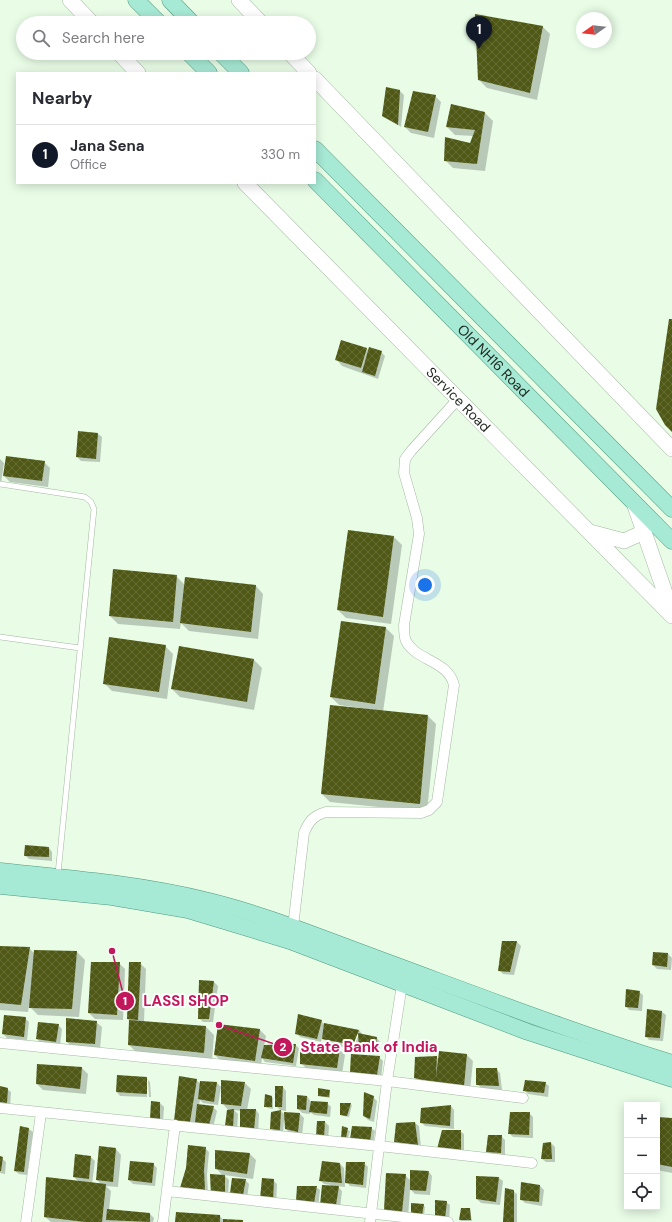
<!DOCTYPE html>
<html lang="en">
<head>
<meta charset="utf-8">
<style>
	body { margin:0; font-family:"DM Sans",sans-serif; background:#f7f7f7; color:#2b2b33 }
	.controls { position:absolute; right:12px; bottom:12px; display:grid; overflow:hidden; border-radius:0px; box-shadow:0 2px 10px #0003 }
	.controls button { width:36px; height:36px; display:grid; place-items:center; padding:0; border:0; border-bottom:1px solid #e1e1e2; background:#fff; color:#2b2b33; font:20px sans-serif }
	.compass { position:absolute; left:576px; top:12px; width:36px; height:36px; border-radius:50%; background:#fff; box-shadow:0 2px 10px #0003; rotate:256deg }
	.you { position:absolute; left:425px; top:585px; width:14px; height:14px; margin:-10px; border:3px solid #fff; border-radius:50%; background:#1a73e8; box-shadow:0 0 0 6px #1a73e833 }
	.badge { display:grid; place-items:center; width:26px; height:26px; border-radius:50%; background:#111827; color:#fff; font-size:13px; font-weight:700 }
	.pin { position:absolute; translate:-50% -33px; filter:drop-shadow(0 1px 2px #0008) }
	.pin::after { content:''; position:absolute; top:21px; width:14px; height:12px; background:inherit; clip-path:polygon(0 0,100% 0,50% 100%) }
	.list { margin:0; padding:0; list-style:none }
	h2 { display:flex; justify-content:space-between; align-items:center; height:52px; margin:0; padding:0 16px; font-size:17px }
	h2 small { font-size:13px; font-weight:400; color:#7c7c81 }
	.list li { display:grid; grid-template-columns:26px 1fr auto; gap:12px; align-items:center; box-sizing:border-box; height:60px; padding:0 16px; border-top:1px solid #e1e1e2 }
	.list b { display:block; font-size:15px; white-space:nowrap }
	.list p { margin:0; font-size:13px; white-space:nowrap; color:#7c7c81 }
	.list em { font-size:13px; font-style:normal; color:#7c7c81 }
	.icon { flex:none; width:22px; height:22px; fill:none; stroke:currentColor; stroke-width:2; stroke-linecap:round; stroke-linejoin:round }
	.map { position:relative; flex:none; width:672px; height:1222px; overflow:hidden }
	.search { position:absolute; background:#fff; box-shadow:0 2px 10px #0003; left:16px; top:16px; width:300px; height:44px; display:flex; align-items:center; gap:10px; box-sizing:border-box; padding:0 14px; border-radius:22px; color:#7c7c81; font-size:15px }
	.panel { position:absolute; background:#fff; box-shadow:0 2px 10px #0003; left:16px; top:72px; width:300px; height:112px; border-radius:0px }
	.map>svg:first-child { display:block }
	.shadow { fill:#0003 }
	.building { fill:url(#building-cross-hatch) }
	.lines { fill:none; stroke-linecap:round; stroke-linejoin:round }
	.lane-casing { stroke:#a5b7a3; stroke-width:6 }
	.street-casing { stroke:#a5b7a3; stroke-width:11 }
	.secondary-casing { stroke:#a5b7a3; stroke-width:16 }
	.primary-casing { stroke:#509b81; stroke-width:17 }
	.lane { stroke:#fff; stroke-width:5 }
	.street { stroke:#fff; stroke-width:10 }
	.secondary { stroke:#fff; stroke-width:15 }
	.primary { stroke:#a6e9d4; stroke-width:16 }
	.labels { text-anchor:middle; dominant-baseline:central; stroke-width:4; stroke-linejoin:round; paint-order:stroke }
	.street-label { font-size:14px; fill:#1d251d; stroke:#fff }
	.leader { fill:none; stroke:#c2185b; stroke-width:1.5 }
	.callout-dot { fill:#c2185b; stroke:#fff; stroke-width:1.5 }
	.mark-label { font-size:12px; text-anchor:middle; font-weight:bold; fill:#fff }
	.callout-label { font-size:15px; text-anchor:middle; font-weight:bold; fill:#c2185b; stroke:#fff; stroke-width:4; stroke-linejoin:round; paint-order:stroke }
</style>
</head>
<body>
<div class="map">
<svg width="672" height="1222" viewBox="0 0 672 1222">
	<defs>
		<pattern id="building-cross-hatch" width="8" height="8" patternUnits="userSpaceOnUse"><rect width="8" height="8" fill="#4f5814"/><path d="M0 0l8 8M0 8l8-8" fill="none" stroke="#656c35"/></pattern>
	</defs>
	<rect width="100%" height="100%" fill="#e8fce6"/>
	<path class="shadow" d="M542,26L550,34L537,100L487,88L479,80Z
		M387,89L400,91L404,95L401,127L384,116Z
		M435,96L441,102L434,138L411,133L405,127Z
		M485,113L493,121L485,171L453,168L445,160L471,144L474,136L455,135L447,127Z
		M342,341L367,349L369,351L381,352L385,356L378,379L342,366L337,360Z
		M98,434L102,437L100,462L81,461L77,457Z
		M0,459L4,463L1,483H0Z
		M44,462L50,468L48,487L10,482L4,476Z
		M394,537L402,545L391,624L346,618L338,610Z
		M176,576L185,585L256,586L263,594L258,639L189,631L181,623L180,629L118,624L110,616Z
		M342,622L386,628L394,636L383,712L428,716L436,724L427,812L330,802L322,794L360,708L339,705L331,697Z
		M165,646L173,654L167,699L112,691L104,683Z
		M254,660L262,668L254,710L180,697L172,689Z
		M49,848L52,852V861L29,859L25,855Z
		M503,942H517L521,946L514,975L503,974L499,970Z
		M0,947L29,948L35,954L77,952L85,960L79,1017L38,1015L29,1006L28,1012L0,1010Z
		M668,954L672,958L671,970L657,969L653,965Z
		M92,963H119L125,969L123,1020L95,1019L89,1013Z
		M140,963L146,969L144,1022L206,1027L214,1035L212,1061L137,1053L129,1045L130,1021L128,1019Z
		M214,982L218,986L213,1022H203L199,1018Z
		M639,992L643,995L642,1011L629,1010L626,1006Z
		M648,1010L662,1012L666,1015L663,1041L649,1040L646,1036Z
		M25,1018L29,1022L27,1040L7,1038L3,1034Z
		M321,1021L325,1025L359,1030L363,1035L377,1038L380,1042L379,1051L362,1047L359,1050L353,1049L359,1034H357L351,1049L329,1044L322,1038L321,1042L300,1037L296,1033Z
		M96,1022L102,1027L100,1049L73,1048L67,1042Z
		M58,1025L62,1029L60,1045L40,1042L37,1039Z
		M219,1025L260,1030L266,1036L264,1046L295,1045L299,1048L296,1066L265,1062L262,1058L261,1066L221,1061L215,1055Z
		M339,1049L345,1055L342,1074L307,1069L301,1063Z
		M363,1049L379,1053V1054L364,1050Z
		M467,1055L473,1061L470,1091L419,1081L415,1077L436,1057L439,1059Z
		M379,1057L383,1061L381,1078L355,1075L351,1071Z
		M82,1068L88,1074L86,1094L43,1090L37,1084Z
		M496,1069L500,1073L502,1090L481,1088L477,1084Z
		M146,1078L150,1082L151,1097H149L148,1080H146L147,1097L120,1096L117,1092Z
		M196,1080L201,1084V1082L217,1083L221,1087L218,1105L203,1103L200,1100L199,1105L213,1107L217,1111L213,1128L175,1121Z
		M222,1081L245,1083L251,1089L247,1110H256L259,1114L258,1134L241,1111L234,1110L238,1114L237,1131L230,1129L229,1111L222,1103Z
		M545,1083L549,1086L548,1097L528,1094L524,1090Z
		M0,1087L7,1089L11,1092L10,1107L0,1105Z
		M283,1087L286,1091V1111L280,1110L276,1106Z
		M329,1091L330,1098L319,1096Z
		M307,1096L311,1102L327,1103L331,1107L330,1117L314,1115L310,1112V1114L302,1113L298,1109Z
		M271,1097L273,1098V1109L267,1108L265,1106Z
		M373,1097L377,1101L374,1122L368,1120L364,1116Z
		M160,1103L164,1107L163,1122L151,1119Z
		M350,1104L352,1105L349,1117L343,1116L341,1114Z
		M451,1106L454,1110V1129L425,1126L421,1122Z
		M281,1111L286,1116L300,1114L304,1118L302,1135L290,1133L286,1129V1120H284L283,1134L275,1132L271,1129Z
		M529,1113L533,1117V1138L513,1137L509,1133Z
		M657,1118L672,1119V1173L657,1170Z
		M325,1122L329,1126L328,1141L321,1140Z
		M415,1123L419,1126L421,1148L399,1146L395,1142Z
		M343,1128L350,1131L348,1139H344Z
		M371,1128L375,1131L373,1146L355,1143Z
		M29,1129L33,1132L27,1175L19,1174L15,1171Z
		M460,1131L464,1134V1153L442,1152Z
		M501,1136L505,1140V1156H490L487,1152Z
		M551,1143L555,1147V1162H546L542,1159Z
		M205,1148L209,1152L207,1175L208,1193L185,1192Z
		M116,1149L121,1155L118,1187L106,1186L111,1191L109,1210L150,1214L154,1218L153,1222H51L45,1217L79,1182L74,1177L91,1157L95,1161L92,1184L102,1185L97,1180Z
		M250,1154L256,1160L253,1179L224,1175L229,1180L228,1196L216,1199L223,1176L216,1168Z
		M0,1157L6,1162L5,1174L0,1173Z
		M364,1163L368,1167L366,1188L350,1186L347,1182Z
		M153,1164L157,1168L155,1186L133,1184L129,1180Z
		M340,1164L344,1168L345,1187L337,1186L342,1191L340,1208H324L331,1185L324,1184L320,1180Z
		M429,1172L432,1176L430,1195L415,1194L410,1189L408,1218L390,1216L405,1175L411,1181Z
		M477,1177L499,1178L503,1181L500,1205L481,1203L477,1199Z
		M245,1180L249,1184L247,1198L231,1193Z
		M273,1180L277,1184L276,1205L265,1202Z
		M540,1186L544,1190L542,1206L525,1203L521,1199Z
		M316,1187L320,1190L318,1207L301,1205Z
		M513,1191L517,1194V1222H504Z
		M446,1202L450,1205L449,1222L440,1220Z
		M423,1205L425,1207L424,1216L413,1214Z
		M470,1209L472,1221H461L460,1220Z
		M220,1216L224,1221L243,1222H176Z"/>
	<path class="building" d="M475,14L543,26L530,93L478,80Z
		M386,87L400,90L398,125L382,116Z
		M413,91L436,95L428,132L404,127Z
		M451,104L485,112L477,164L444,161L445,137L470,143L475,130L446,127Z
		M669,319H672V432L665,425L656,409Z
		M341,340L367,348L361,368L335,360Z
		M369,347L382,351L375,376L362,372Z
		M78,431L98,433L96,459L76,457Z
		M6,456L45,461L42,481L3,476Z
		M348,530L394,536L383,617L337,610Z
		M113,569L177,575L173,622L109,616Z
		M185,577L256,585L251,632L180,623Z
		M341,621L386,627L375,704L330,697Z
		M109,637L166,645L159,692L103,684Z
		M179,646L254,659L247,702L171,689Z
		M330,705L428,715L420,804L321,794Z
		M25,845L49,847V857L24,856Z
		M502,941H517L510,972L498,971Z
		M0,946L30,947L21,1005L0,1003Z
		M34,950L77,951L72,1009L29,1008Z
		M653,952L668,953L667,967L652,965Z
		M91,962H120L117,1015L88,1013Z
		M129,962H141L138,1020L127,1019Z
		M199,980L214,981L209,1019H198Z
		M626,989L640,991L638,1008L625,1007Z
		M647,1009L662,1011L660,1038L645,1037Z
		M298,1014L322,1020L317,1039L295,1034Z
		M4,1015L26,1017L24,1037L2,1034Z
		M66,1018L97,1021L95,1044L66,1042Z
		M129,1020L206,1026L204,1053L128,1045Z
		M38,1022L59,1024L56,1042L36,1039Z
		M324,1023L359,1030L353,1045L322,1039Z
		M218,1024L260,1029L255,1061L214,1055Z
		M358,1033L377,1037L375,1051L359,1047Z
		M296,1044L293,1063L261,1058L264,1045Z
		M300,1047L340,1048L337,1068L300,1064Z
		M439,1051L467,1054L464,1086L435,1083L414,1078L415,1057L437,1056L436,1077Z
		M351,1054L380,1056L377,1075L350,1072Z
		M37,1064L82,1067L80,1089L36,1084Z
		M476,1068H497L499,1086L476,1085Z
		M117,1075L147,1077V1094L116,1092Z
		M179,1076L197,1079L190,1122L174,1121Z
		M221,1080L245,1082L241,1106L221,1104Z
		M525,1080L546,1082L544,1093L523,1091Z
		M200,1081L217,1082L214,1102L198,1099Z
		M0,1086L8,1088L7,1103L0,1102Z
		M275,1086H283L282,1107H275Z
		M318,1088L330,1090L329,1097L318,1096Z
		M364,1092L374,1096L370,1119L363,1116Z
		M265,1094L272,1096V1107H264Z
		M297,1095L307,1096L306,1110L297,1109Z
		M151,1101L160,1102V1119H150Z
		M311,1101L328,1102L327,1114L309,1112Z
		M340,1103H351L347,1116L340,1115Z
		M197,1104L214,1106L209,1125L195,1123Z
		M451,1105L450,1126L420,1123L421,1108Z
		M234,1109L233,1128L225,1126L227,1110Z
		M240,1109H256L254,1130L240,1128Z
		M281,1110L280,1130L270,1129L271,1112Z
		M284,1112L300,1113L298,1132L285,1129Z
		M510,1112H530L529,1135L508,1134Z
		M657,1117L672,1118V1167L657,1164Z
		M317,1121H325L324,1138L316,1136Z
		M415,1122L418,1145L394,1142L396,1123Z
		M20,1126L29,1128L24,1172L14,1171Z
		M342,1126L348,1128L346,1138H341Z
		M352,1126L372,1127L370,1142L350,1139Z
		M442,1130H461V1150L437,1149Z
		M488,1135H502L501,1153L486,1152Z
		M551,1142L552,1159H541L543,1143Z
		M188,1145L206,1147L204,1170L205,1190L180,1188L186,1168Z
		M99,1146L116,1148L113,1182L96,1180Z
		M215,1150L250,1153L247,1174L215,1169Z
		M75,1154L91,1156L89,1179L73,1177Z
		M0,1156L3,1157L1,1171H0Z
		M130,1161L154,1163L152,1183L128,1180Z
		M322,1161L340,1163L342,1183L319,1181Z
		M346,1162H365L363,1185L345,1183Z
		M410,1170L429,1171L426,1191L410,1190Z
		M386,1173L406,1174L402,1212L384,1210Z
		M210,1174L225,1175V1193L211,1196Z
		M476,1176L499,1177L496,1202L476,1199Z
		M46,1177L106,1184L102,1222H85L44,1217Z
		M232,1178L246,1179L243,1195L230,1193Z
		M262,1178L274,1179L273,1202L260,1199Z
		M521,1182L540,1185L539,1202L520,1200Z
		M322,1185L339,1186L336,1205H320Z
		M297,1186H317L314,1203L296,1201Z
		M505,1188L514,1190V1222H503Z
		M435,1200L447,1201L445,1219L435,1217Z
		M411,1203L424,1204L422,1215L411,1213Z
		M461,1208H470L471,1220H459Z
		M107,1209L150,1213V1222L106,1220Z
		M176,1212L220,1215V1222H175Z
		M223,1219L243,1220V1222H223Z"/>
	<g class="lines">
		<g class="lane-casing">
			<path id="lane" d="M0,484L85,497L91,502L94,509L58,874
				M0,637L80,648"/>
		</g>
		<g class="street-casing">
			<path id="street" d="M293,927L304,833C309,821 313,816 326,812L421,813L429,810L437,802L454,685C448,660 416,661 406,641C404,637 404,630 404,625L419,534L417,518L404,473L405,459L411,451L458,399
				M0,1043L387,1081L523,1098
				M0,1108L379,1146L532,1163
				M167,1191L448,1222
				M26,1222L41,1113
				M163,1222L175,1125
				M370,1222L387,1081L403,978"/>
		</g>
		<g class="secondary-casing">
			<g id="secondary">
				<path d="M70,0L92,23"/>
				<path d="M239,0L261,23"/>
				<path d="M119,53L138,73"/>
				<path d="M290,53L309,73"/>
				<path d="M315,79L672,449"/>
				<path id="s1" d="M245,183L672,616"/>
				<path d="M634,503L672,613"/>
				<path d="M590,532L624,541L644,532"/>
			</g>
		</g>
		<g class="primary-casing">
			<g id="primary">
				<path d="M136,0L159,23"/>
				<path d="M170,0L192,23"/>
				<path d="M189,53L209,73"/>
				<path d="M221,53L241,73"/>
				<path d="M315,149L672,509"/>
				<path id="s2" d="M315,180L672,541"/>
				<path d="M0,871C70,878 141,884 209,901C266,915 321,938 376,958C474,994 572,1032 672,1063"/>
				<path d="M0,886L112,897L188,910L290,941L528,1032L672,1079"/>
			</g>
		</g>
		<use href="#lane" class="lane"/>
		<use href="#street" class="street"/>
		<use href="#secondary" class="secondary"/>
		<use href="#primary" class="primary"/>
	</g>
	<g class="labels">
		<g class="street-label">
			<text stroke="none"><textPath href="#s2" startOffset="254">Old NH16 Road</textPath></text>
			<text stroke="none"><textPath href="#s1" startOffset="304">Service Road</textPath></text>
		</g>
	</g>
	<path class="leader" d="M112 951L125 1001M219 1025L283 1047"/>
	<g class="callout-dot">
		<circle cx="112" cy="951" r="4"/>
		<circle cx="219" cy="1025" r="4"/>
		<circle cx="125" cy="1001" r="10"/>
		<circle cx="283" cy="1047" r="10"/>
	</g>
	<g class="mark-label">
		<text x="125" y="1005">1</text>
		<text x="283" y="1051">2</text>
	</g>
	<g class="callout-label">
		<text x="186" y="1006">LASSI SHOP</text>
		<text x="369" y="1052">State Bank of India</text>
	</g>
</svg>
<div class="controls">
<button>+</button>
<button>−</button>
<button><svg class="icon" aria-label="locate" viewBox="0 0 24 24"><circle cx="12" cy="12" r="6"/><path d="M12 2v4M12 18v4M2 12h4M18 12h4"/></svg></button>
</div>
<svg class="compass" viewBox="-18 -18 36 36"><path d="M0-13l5 13h-10z" fill="#e53935"/><path d="M0 13l5-13h-10z" fill="#7c7c81"/></svg>
<div class="you"></div>
<div class="pin badge" style="left:479px;top:49px">1</div>
<div class="search"><svg class="icon" aria-label="search" viewBox="0 0 24 24"><circle cx="10" cy="10" r="6"/><path d="M15 15l6 6"/></svg>Search here</div>
<section class="panel">
<h2>Nearby<small></small></h2>
<ul class="list">
<li><span class="badge">1</span><div><b>Jana Sena</b><p>Office</p></div><em>330 m</em></li>
</ul>
</section>
</div>
</body>
</html>
